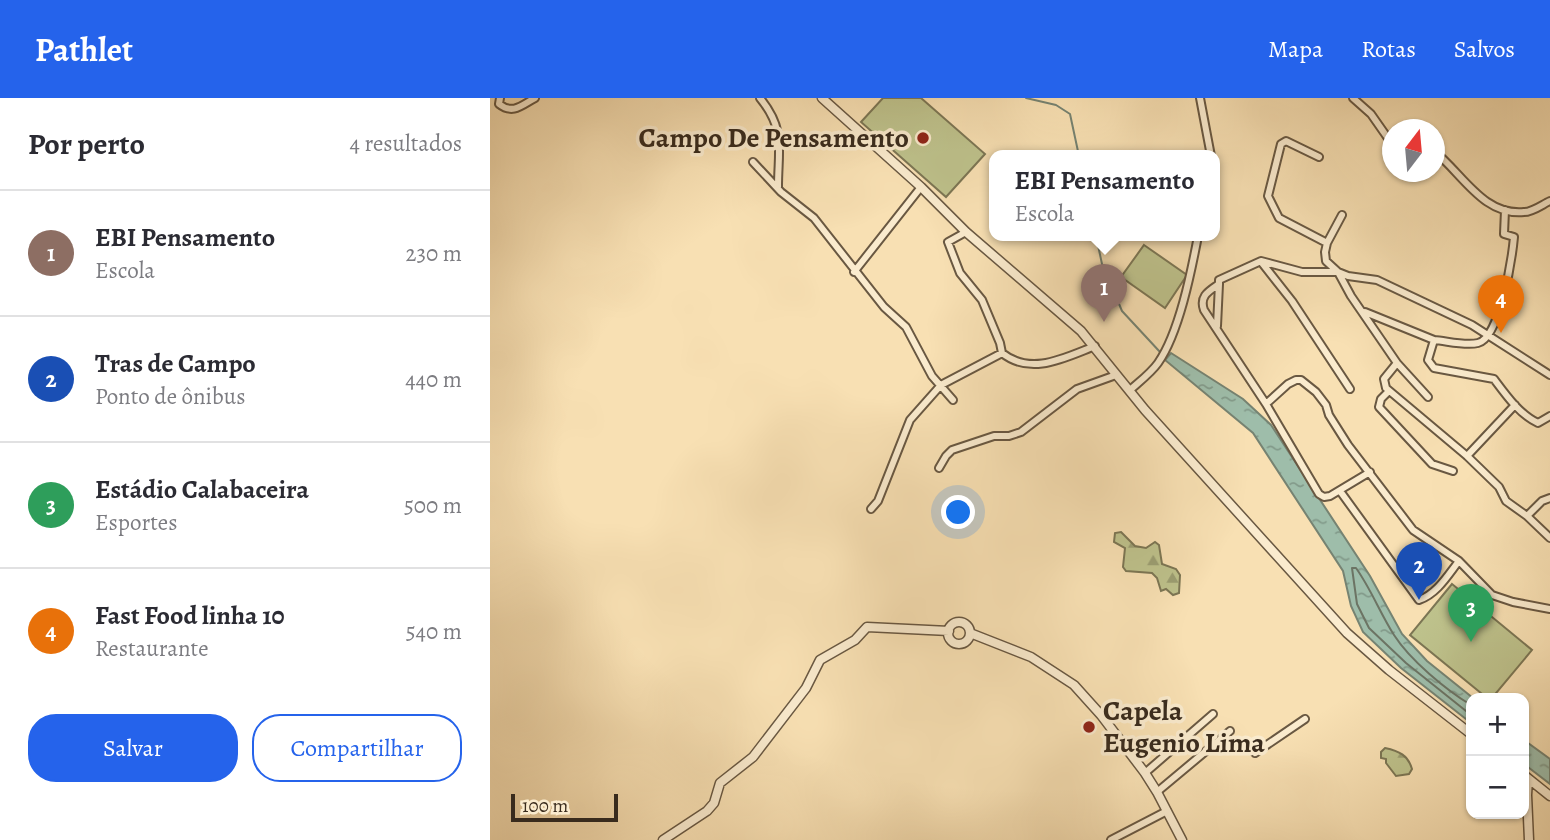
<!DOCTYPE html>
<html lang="pt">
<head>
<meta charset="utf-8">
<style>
	body { margin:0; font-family:Alegreya,serif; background:#f7f7f7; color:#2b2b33 }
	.controls { position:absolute; right:21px; bottom:21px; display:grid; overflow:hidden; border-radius:14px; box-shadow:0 2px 5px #0004 }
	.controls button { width:63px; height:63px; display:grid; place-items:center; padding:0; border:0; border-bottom:2px solid #e1e1e2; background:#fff; color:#2b2b33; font:35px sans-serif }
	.compass { position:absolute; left:892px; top:21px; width:63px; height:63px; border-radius:50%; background:#fff; box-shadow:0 2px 5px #0004; rotate:16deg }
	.scale { position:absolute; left:21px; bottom:18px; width:107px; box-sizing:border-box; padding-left:7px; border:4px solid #392b1d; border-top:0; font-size:19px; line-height:24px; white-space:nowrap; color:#392b1d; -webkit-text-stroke:5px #faebce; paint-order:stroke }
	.you { position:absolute; left:469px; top:415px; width:24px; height:24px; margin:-18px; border:5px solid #fff; border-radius:50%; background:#1a73e8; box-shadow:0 0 0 10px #1a73e833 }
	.badge { display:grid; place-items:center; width:46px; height:46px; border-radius:50%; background:#2563eb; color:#fff; font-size:23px; font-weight:700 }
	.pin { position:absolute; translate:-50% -58px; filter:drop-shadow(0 2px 4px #0008) }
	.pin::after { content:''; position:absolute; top:37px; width:24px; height:21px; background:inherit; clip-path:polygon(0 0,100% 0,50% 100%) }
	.popup { position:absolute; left:499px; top:52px; width:231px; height:91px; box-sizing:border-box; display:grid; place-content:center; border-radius:14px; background:#fff; filter:drop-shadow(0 2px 5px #0005); font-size:23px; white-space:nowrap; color:#7c7c81 }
	.popup b { font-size:26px; color:#2b2b33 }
	.popup::after { content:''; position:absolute; left:50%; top:100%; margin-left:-14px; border:14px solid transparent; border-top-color:#fff }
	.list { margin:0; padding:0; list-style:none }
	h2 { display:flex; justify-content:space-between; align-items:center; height:91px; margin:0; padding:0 28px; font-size:30px }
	h2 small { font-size:23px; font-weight:400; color:#7c7c81 }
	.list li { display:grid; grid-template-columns:46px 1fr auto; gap:21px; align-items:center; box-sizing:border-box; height:126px; padding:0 28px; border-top:2px solid #e1e1e2 }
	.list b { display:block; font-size:26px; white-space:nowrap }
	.list p { margin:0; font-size:23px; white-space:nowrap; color:#7c7c81 }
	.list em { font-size:23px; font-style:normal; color:#7c7c81 }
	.actions { display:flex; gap:14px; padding:21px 28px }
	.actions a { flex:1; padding:16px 0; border:2px solid #2563eb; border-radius:28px; text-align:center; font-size:24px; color:#2563eb }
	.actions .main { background:#2563eb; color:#fff }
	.map { position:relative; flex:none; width:1060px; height:742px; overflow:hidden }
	header { display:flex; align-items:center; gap:42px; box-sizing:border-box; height:98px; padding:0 35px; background:#2563eb; color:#fff }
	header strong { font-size:33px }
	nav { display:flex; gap:38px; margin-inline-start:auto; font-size:24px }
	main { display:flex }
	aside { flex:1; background:#fff }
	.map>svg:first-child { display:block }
	.forest { fill:url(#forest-firs); stroke:#7c7654; stroke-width:2 }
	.park { fill:#bec28c; stroke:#7c7654; stroke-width:2 }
	.water { fill:url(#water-ripples); stroke:#768372; stroke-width:2 }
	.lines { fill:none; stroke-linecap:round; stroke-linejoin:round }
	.shore { stroke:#6c7464; stroke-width:2 }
	.stream { stroke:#768372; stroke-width:2 }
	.minor-casing { stroke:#695842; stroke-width:10 }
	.tertiary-casing { stroke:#695842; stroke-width:11 }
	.minor { stroke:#faebce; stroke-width:6 }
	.tertiary { stroke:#faebce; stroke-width:8 }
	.poi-dot { fill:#8f2418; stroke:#faebce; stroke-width:2.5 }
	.labels { text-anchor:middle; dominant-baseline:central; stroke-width:7; stroke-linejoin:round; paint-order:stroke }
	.poi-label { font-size:28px; font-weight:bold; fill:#392b1d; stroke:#faebce; text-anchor:end }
</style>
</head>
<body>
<header>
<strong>Pathlet</strong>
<nav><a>Mapa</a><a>Rotas</a><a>Salvos</a></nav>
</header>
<main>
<aside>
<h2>Por perto<small>4 resultados</small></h2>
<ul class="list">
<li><span class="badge" style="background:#8d6e63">1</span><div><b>EBI Pensamento</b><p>Escola</p></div><em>230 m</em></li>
<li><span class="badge" style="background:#1a4fb4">2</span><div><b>Tras de Campo</b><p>Ponto de ônibus</p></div><em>440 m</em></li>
<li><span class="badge" style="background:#2e9e5b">3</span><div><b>Estádio Calabaceira</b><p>Esportes</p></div><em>500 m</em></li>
<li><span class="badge" style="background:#e8710a">4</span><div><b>Fast Food linha 10</b><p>Restaurante</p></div><em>540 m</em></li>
</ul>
<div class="actions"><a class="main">Salvar</a><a>Compartilhar</a></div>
</aside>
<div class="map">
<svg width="1060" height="742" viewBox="0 0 1060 742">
	<defs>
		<pattern id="forest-firs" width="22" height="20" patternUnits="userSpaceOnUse" patternTransform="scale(1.75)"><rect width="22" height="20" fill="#bec28c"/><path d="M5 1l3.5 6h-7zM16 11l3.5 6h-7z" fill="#9b9e72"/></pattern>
		<pattern id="water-ripples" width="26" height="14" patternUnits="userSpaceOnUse" patternTransform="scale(1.75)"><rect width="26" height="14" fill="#9ebdaa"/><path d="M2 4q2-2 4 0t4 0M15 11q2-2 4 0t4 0" fill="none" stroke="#829a8a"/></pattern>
	</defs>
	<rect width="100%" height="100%" fill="#f8e0b3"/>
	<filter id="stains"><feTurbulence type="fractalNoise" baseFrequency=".00286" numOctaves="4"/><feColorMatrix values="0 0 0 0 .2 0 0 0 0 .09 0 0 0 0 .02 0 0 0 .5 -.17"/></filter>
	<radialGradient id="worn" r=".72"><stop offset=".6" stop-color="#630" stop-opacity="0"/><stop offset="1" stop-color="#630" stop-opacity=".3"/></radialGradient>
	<path class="forest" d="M631,434L645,448L656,450L665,444L669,447L672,466L686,471L690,477L689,495L683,497L676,491L671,493L667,480L662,475L636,473L633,469L635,450L624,444L625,435Z
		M895,650C909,653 918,657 922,671L919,676L906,678L896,665V661L891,660V654Z"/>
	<path class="park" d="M393,0H431L495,56L456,99L371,24Z
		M654,147L697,177L675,210L631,179Z
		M962,486L1042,552L1002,600H997L920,537Z"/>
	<path class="water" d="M681,255L753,301L781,327L880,478L912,536L937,563L983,600H981V625L911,570L873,534L861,508L853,473L763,335L675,262Z
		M1034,642L1060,661V686L1034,666Z"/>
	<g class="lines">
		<path class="shore" d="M981,607C956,592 920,562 904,537C890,515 881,491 866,470H862L867,506L879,530L916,565L981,617"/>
		<path class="stream" d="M536,0L566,7L580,16L589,58
			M606,138L612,166L632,213L670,254"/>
		<g class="minor-casing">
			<path id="minor" d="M10,0L9,6C23,17 32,7 45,0
				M270,0C296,32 288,51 288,89
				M710,0L721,58
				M863,0L881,16L902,46
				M944,53C972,75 993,118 1034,114C1043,114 1053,106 1060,103
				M829,59L796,43L791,46L778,98L789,120L837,145
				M263,64L291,94L324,120L394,209L416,229L442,278L463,302
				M852,117L837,145L835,154L836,163L848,174L861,198L907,265L894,281L896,290L977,358L1009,389L1016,403L1037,418L1060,440
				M476,134L458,144L470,175L492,202L510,245L512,255
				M772,165L802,203L860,291
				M364,174L431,89
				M875,214L944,242L938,262L944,270L1004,281C1016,297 1030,317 1048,325L1060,318
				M727,228L729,186
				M944,242C957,243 975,248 988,245C1010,240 1022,160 1024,139L1014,136L1015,112
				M907,265L938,299
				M640,292C649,284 661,275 668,265C689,235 701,175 708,138
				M898,294L891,301L889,309L942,366L963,373
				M776,306L798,286L806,282H811L826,294L836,307L839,317L858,347L923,432L969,463L1002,497L1023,504L1060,511
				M977,358L1025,307
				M449,370L456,358L462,352L504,338H519L531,334L587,291L626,277
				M880,374L840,398L834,399L829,396L776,306L714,212C709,198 719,193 729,186V182L771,163L812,174H848L858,178L887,182L982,227L1060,277
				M850,393L929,502C947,496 958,477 969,463
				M381,411L388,403L420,322L451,287L512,255C541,278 574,260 605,248
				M1037,418L1052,403L1060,400
				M765,655L815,621
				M655,675L723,616
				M667,694L740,633
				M621,742L677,713"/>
		</g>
		<g class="tertiary-casing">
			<path id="tertiary" d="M332,0L431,89L476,134L591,233L655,312L857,535L899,572L981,636
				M458 535a11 11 0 1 1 22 0a11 11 0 1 1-22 0Z
				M480,535L541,559L584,587L611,617L655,675L667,694L692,742
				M1034,677L1060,698
				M1038,681L1037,697L1039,742
				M173,742L217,713L224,705L230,685L263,659L316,590L330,562L365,542L377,529L459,533"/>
		</g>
		<use href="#minor" class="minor"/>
		<use href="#tertiary" class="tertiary"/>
	</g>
	<g class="poi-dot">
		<circle cx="433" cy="40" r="7"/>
		<circle cx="599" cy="629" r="7"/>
	</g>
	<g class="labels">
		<g class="poi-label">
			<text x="419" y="40">Campo De Pensamento</text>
			<text x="613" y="613" text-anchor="start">Capela<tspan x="613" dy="32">Eugenio Lima</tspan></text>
		</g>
	</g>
	<rect width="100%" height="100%" filter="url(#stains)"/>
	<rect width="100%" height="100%" fill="url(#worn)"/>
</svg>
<div class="controls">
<button>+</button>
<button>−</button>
</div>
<svg class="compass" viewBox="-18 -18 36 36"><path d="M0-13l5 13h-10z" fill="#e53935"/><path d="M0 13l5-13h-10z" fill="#7c7c81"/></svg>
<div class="scale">100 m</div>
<div class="you"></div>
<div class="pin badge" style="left:614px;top:224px;background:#8d6e63">1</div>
<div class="popup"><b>EBI Pensamento</b>Escola</div>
<div class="pin badge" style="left:929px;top:502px;background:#1a4fb4">2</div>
<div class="pin badge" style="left:981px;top:544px;background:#2e9e5b">3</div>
<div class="pin badge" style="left:1011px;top:235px;background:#e8710a">4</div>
</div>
</main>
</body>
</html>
